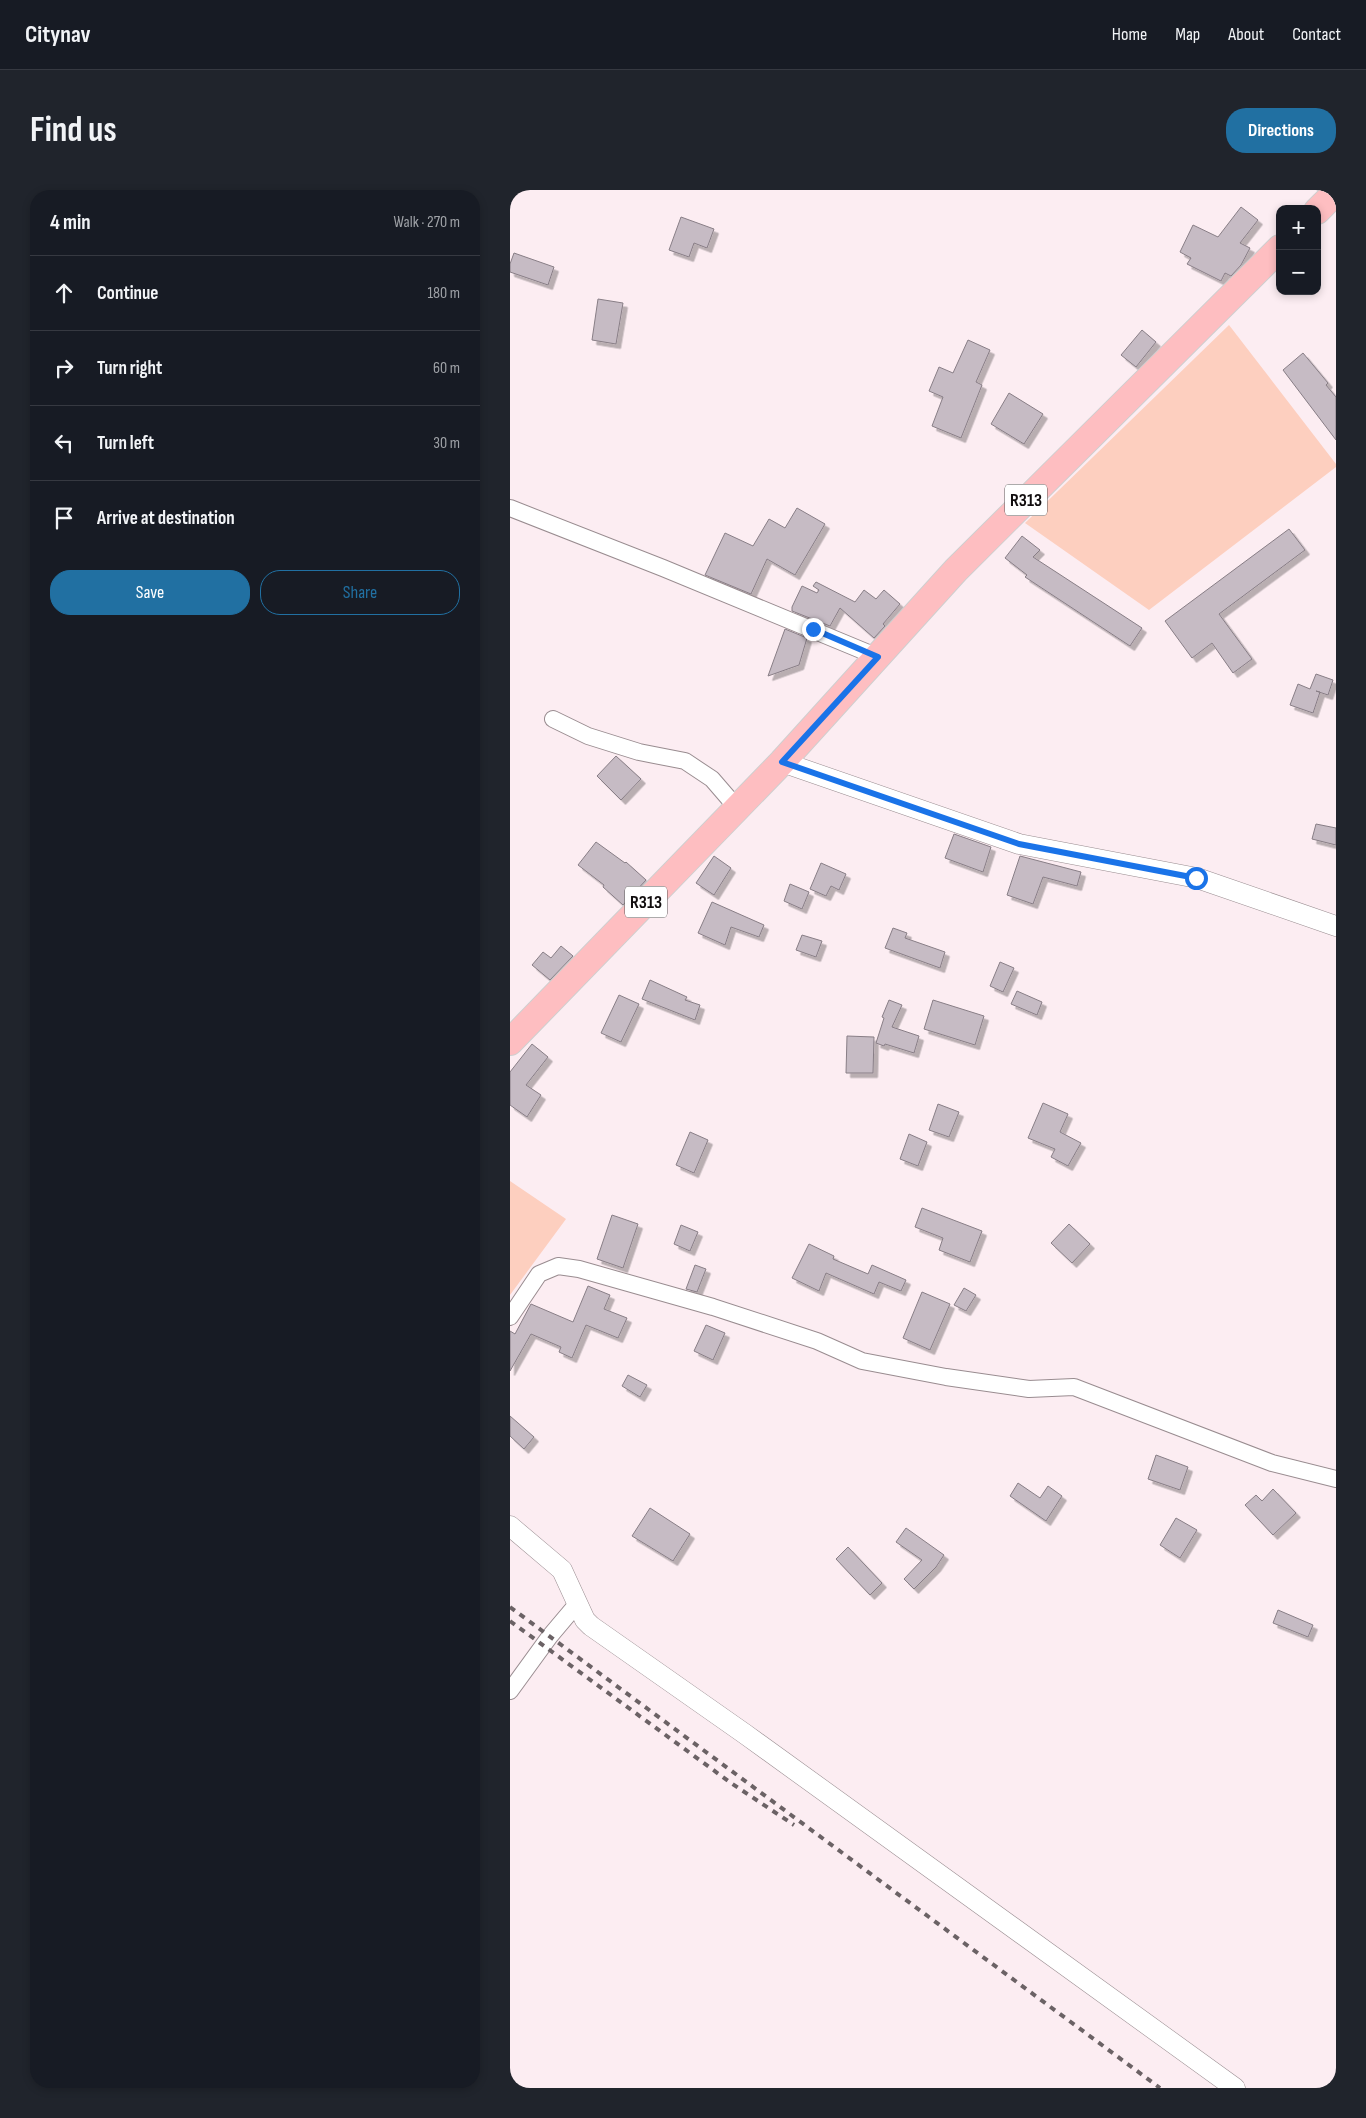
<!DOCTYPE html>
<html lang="en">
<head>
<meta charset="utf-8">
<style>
	body { margin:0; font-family:"Sofia Sans Condensed",sans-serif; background:#20242c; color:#f1f3f6 }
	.controls { position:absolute; right:15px; top:15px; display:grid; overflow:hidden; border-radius:10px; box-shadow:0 2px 8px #0003 }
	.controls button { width:45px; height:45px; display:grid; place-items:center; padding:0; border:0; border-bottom:1px solid #363941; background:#171b24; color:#f1f3f6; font:25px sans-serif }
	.stop { position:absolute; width:15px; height:15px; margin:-11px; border:4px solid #1a73e8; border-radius:50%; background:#fff }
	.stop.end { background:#1a73e8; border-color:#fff; box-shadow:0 1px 5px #0008 }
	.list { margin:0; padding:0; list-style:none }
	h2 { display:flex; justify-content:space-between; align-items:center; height:65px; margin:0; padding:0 20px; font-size:21px }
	h2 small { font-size:16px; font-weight:400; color:#9ea1a6 }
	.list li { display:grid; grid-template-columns:32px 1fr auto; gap:15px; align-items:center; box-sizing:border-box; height:75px; padding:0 20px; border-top:1px solid #363941 }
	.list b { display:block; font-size:19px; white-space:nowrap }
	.list em { font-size:16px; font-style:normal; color:#9ea1a6 }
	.actions { display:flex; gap:10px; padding:15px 20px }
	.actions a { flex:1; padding:11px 0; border:1px solid #2170a2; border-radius:20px; text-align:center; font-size:18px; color:#2170a2 }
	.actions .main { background:#2170a2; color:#fff }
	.icon { flex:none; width:28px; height:28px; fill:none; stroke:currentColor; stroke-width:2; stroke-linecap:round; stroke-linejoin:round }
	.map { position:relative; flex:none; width:826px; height:1898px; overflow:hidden; border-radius:20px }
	header { display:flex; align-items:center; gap:30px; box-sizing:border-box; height:70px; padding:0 25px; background:#171b24; border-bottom:1px solid #363941 }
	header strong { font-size:24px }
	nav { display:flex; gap:28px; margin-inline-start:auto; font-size:18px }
	.intro { display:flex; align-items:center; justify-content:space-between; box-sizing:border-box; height:120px; padding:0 30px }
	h1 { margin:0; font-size:35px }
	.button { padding:12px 22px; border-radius:20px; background:#2170a2; color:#fff; font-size:18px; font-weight:700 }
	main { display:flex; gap:30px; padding:0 30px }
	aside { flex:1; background:#171b24; border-radius:20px; box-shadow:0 2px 8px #0003 }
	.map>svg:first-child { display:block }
	.green { fill:#fdcfbf }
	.building { fill:#c6bbc4; stroke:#887e86; filter:url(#shadow) }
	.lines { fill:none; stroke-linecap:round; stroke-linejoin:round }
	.minor-casing { stroke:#998c90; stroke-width:18 }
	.tertiary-casing { stroke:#998c90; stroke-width:21 }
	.primary-casing { stroke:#cfcfcf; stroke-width:28 }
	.minor { stroke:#fff; stroke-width:16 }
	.tertiary { stroke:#fff; stroke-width:20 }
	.primary { stroke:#febec1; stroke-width:26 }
	.rail { stroke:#6b6265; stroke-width:4; stroke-dasharray:6 6; stroke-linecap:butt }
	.route { stroke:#1a73e8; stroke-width:6 }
	.labels { text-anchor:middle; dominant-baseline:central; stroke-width:5; stroke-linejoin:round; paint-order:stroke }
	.shield { fill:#fff; stroke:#585656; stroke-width:1 }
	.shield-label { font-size:18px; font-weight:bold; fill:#110d0e }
</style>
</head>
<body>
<header>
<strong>Citynav</strong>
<nav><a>Home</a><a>Map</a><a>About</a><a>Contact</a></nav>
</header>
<div class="intro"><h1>Find us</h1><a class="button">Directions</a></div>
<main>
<aside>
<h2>4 min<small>Walk · 270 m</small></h2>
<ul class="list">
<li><svg class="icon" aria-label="ahead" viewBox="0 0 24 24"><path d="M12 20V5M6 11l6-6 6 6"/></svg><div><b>Continue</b></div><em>180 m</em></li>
<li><svg class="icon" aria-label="right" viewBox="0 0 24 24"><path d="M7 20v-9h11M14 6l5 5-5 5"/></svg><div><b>Turn right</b></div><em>60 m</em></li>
<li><svg class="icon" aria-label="left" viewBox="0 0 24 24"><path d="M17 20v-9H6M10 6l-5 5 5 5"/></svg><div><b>Turn left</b></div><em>30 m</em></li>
<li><svg class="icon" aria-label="arrive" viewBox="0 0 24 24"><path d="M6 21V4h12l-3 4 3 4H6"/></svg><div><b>Arrive at destination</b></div></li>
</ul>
<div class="actions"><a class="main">Save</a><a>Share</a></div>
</aside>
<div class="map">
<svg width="826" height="1898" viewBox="0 0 826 1898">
	<defs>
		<filter id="shadow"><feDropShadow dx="4.5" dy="4.5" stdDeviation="0" flood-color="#0004"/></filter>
	</defs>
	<rect width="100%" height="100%" fill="#fcedf2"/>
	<path class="green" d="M719,135L826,274V277L639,420L515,333Z
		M0,991L56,1029L0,1105Z"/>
	<path class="building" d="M731,17L748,30L730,53L740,58L731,75L721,86L715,83L711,91L677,74L681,68L670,62L683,35L708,47Z
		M171,27L204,39L197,58L184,53L179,67L159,60Z
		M4,63L44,77L38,95L0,82V74Z
		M88,109L113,113L106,154L82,150Z
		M632,140L646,152L626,177L611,165Z
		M458,150L480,160L466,192L472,195L451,248L422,236L433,207L419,201L429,177L443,183Z
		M793,163L818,193L816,195L826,207V250L773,180Z
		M499,203L533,224L514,254L481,234Z
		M287,318L315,334L285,385L257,369L241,404L195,385L215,343L243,356L259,329L275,338Z
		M779,339L795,360L709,424L742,469L723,483L702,453L682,468L655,431Z
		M512,346L530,360L523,367L632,438L620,456L515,387L517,385L495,368Z
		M306,392L345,412L354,400L366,409L374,400L390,414L373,434L375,436L364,448L330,418L320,436L282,421V417L292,396L307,403L309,400L303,396Z
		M275,439L297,448L289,475L258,486Z
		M806,484L823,490L818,505L806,501L810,502L803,523L780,515L788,494L800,499Z
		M106,566L131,589L111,610L87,586Z
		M806,634L826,638V655L802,649Z
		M444,644L481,657L473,682L435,668Z
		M86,652L115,673L116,672L136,690L113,715L93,697L94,695L68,675Z
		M204,666L221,678L204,705L186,693Z
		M510,666L571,682L567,696L533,687L523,714L497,705Z
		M311,673L336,684L329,700L321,696L316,706L300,699Z
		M280,694L299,702L292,719L274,711Z
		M202,712L254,735L249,747L221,737L215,755L188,743Z
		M383,738L397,743L395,748L435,762L430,778L375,758Z
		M292,745L312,751L306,767L286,760Z
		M51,756L63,766L40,790L22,775L33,762L41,768Z
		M490,772L504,778L493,802L480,796Z
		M140,790L177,807L175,810L190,815L185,830L132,809Z
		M507,801L532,812L527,825L501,814Z
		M109,805L129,814L111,852L91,843Z
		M379,810L392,815L382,837L409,846L404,863L375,854L374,856L366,853L374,828L372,827Z
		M423,810L474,826L465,855L414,839Z
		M337,846L364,847L363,883H336Z
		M22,854L38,867L16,895L31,905L17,927L0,915V882Z
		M533,913L558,924L550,942L571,953L558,976L541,967L545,959L518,948Z
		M428,914L449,922L439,947L419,940Z
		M180,942L198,950L184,983L166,975Z
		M399,944L417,952L408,976L390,969Z
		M412,1018L472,1041L460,1072L429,1060L433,1048L405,1037Z
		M102,1025L128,1034L113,1078L87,1069Z
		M559,1034L580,1054L562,1073L541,1053Z
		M171,1035L188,1042L180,1061L164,1054Z
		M299,1054L324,1066L323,1069L358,1084L362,1075L396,1090L391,1101L369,1092L364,1104L316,1083L309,1101L282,1088Z
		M185,1075L196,1079L187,1102L176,1099Z
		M78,1096L100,1105L94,1119L117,1128L108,1148L76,1135L62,1168L49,1162L51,1157L21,1144L0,1181V1141L5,1144L21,1114L63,1132Z
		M454,1098L466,1105L456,1121L444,1115Z
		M412,1102L440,1114L420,1160L393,1148Z
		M196,1135L215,1143L203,1170L184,1161Z
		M118,1185L137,1195L130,1207L112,1196Z
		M0,1226L24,1247L14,1259L0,1246Z
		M646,1265L678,1277L670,1300L638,1289Z
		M508,1293L530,1308L538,1296L552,1306L536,1331L500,1306Z
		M763,1299L786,1323L763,1345L735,1315L746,1305L752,1311Z
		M140,1318L180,1344L163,1371L122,1346Z
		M666,1328L687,1340L670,1368L650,1355Z
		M396,1338L434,1365L426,1377L404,1399L394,1389L412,1370L386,1352Z
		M338,1357L372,1393L360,1405L326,1369Z
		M768,1420L803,1435L798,1447L763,1433Z"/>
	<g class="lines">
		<g class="minor-casing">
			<path id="minor" d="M0,318L153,378L368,467
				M43,529L78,546L129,562L175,571L202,589L227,618
				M0,1127L29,1084L48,1076L69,1079L203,1117L307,1151L352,1171L436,1187L519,1199L564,1197L762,1273L826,1289
				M0,1501L40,1446L67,1414"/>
		</g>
		<g class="tertiary-casing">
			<path id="tertiary" d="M272,572L509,654L687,688L826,736
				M0,1336L52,1380L75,1430L81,1436L235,1544L725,1898"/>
		</g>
		<g class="primary-casing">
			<path id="primary" d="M807,21L826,2
				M0,852L272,572L446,380L770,58"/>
		</g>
		<use href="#minor" class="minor"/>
		<use href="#tertiary" class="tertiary"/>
		<use href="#primary" class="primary"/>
		<path class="rail" d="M0,1417L650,1898
			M0,1431L221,1593L284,1635"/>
	</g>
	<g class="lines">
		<path class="route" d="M303,439L368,467L272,572L509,654L686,688"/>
	</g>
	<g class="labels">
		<g class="shield">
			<rect x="495" y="294.5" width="42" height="31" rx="4"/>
			<rect x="115" y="696.5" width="42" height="31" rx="4"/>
		</g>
		<g class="shield-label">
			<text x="516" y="310">R313</text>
			<text x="136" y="712">R313</text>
		</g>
	</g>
</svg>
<div class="controls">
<button>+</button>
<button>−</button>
</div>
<div class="stop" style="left:686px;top:688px"></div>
<div class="stop end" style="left:303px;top:439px"></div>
</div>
</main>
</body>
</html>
